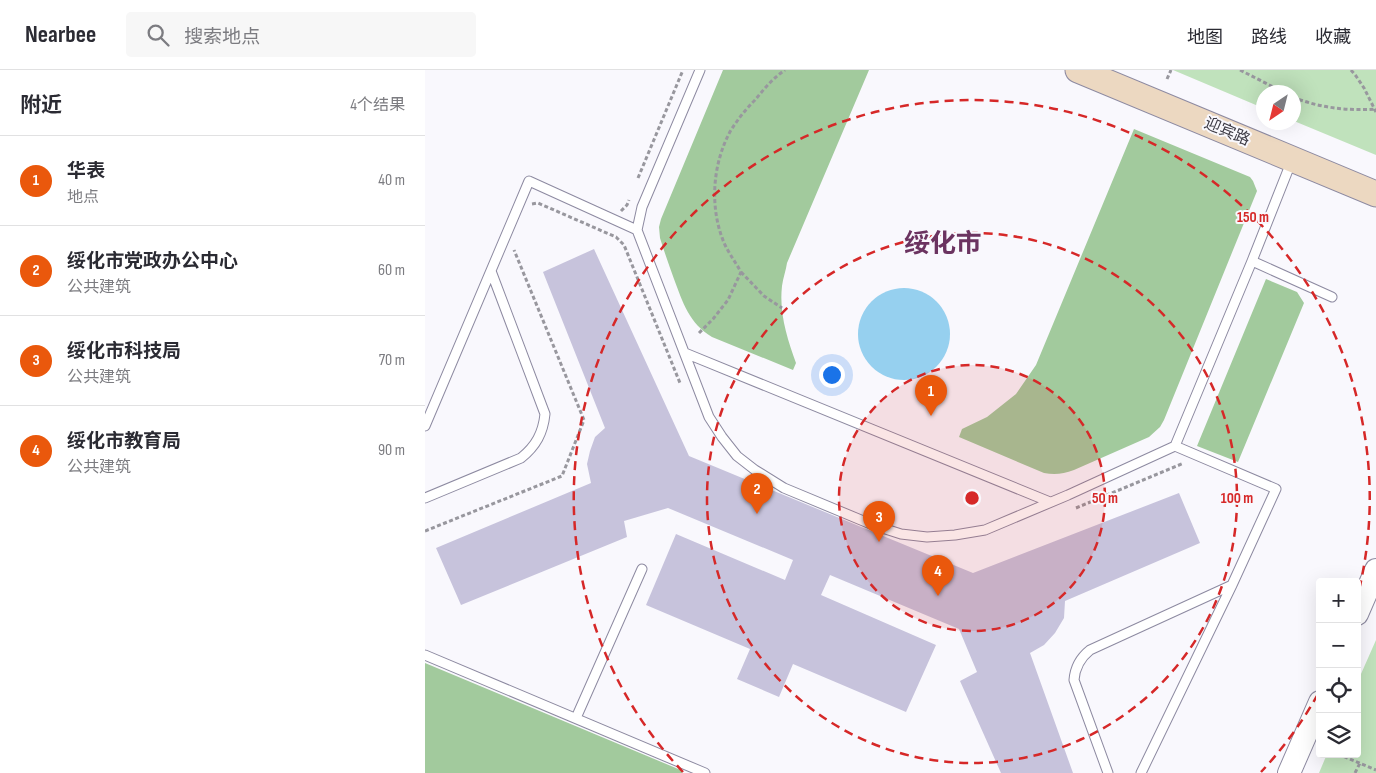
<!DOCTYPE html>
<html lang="zh">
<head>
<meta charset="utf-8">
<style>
	body { margin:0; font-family:"Sofia Sans Condensed","Noto Sans SC",sans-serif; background:#f7f7f7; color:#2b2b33 }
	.controls { position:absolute; right:15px; bottom:15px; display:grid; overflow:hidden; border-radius:5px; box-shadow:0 5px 20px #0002 }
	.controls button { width:45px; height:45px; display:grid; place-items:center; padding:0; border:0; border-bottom:1px solid #e1e1e2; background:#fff; color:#2b2b33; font:25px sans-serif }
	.compass { position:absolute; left:831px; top:15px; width:45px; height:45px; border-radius:50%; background:#fff; box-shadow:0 5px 20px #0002; rotate:215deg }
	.you { position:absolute; left:406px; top:304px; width:18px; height:18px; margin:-12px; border:4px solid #fff; border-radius:50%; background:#1a73e8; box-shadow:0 0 0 8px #1a73e833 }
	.badge { display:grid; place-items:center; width:32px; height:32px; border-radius:50%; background:#ea580c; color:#fff; font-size:16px; font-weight:700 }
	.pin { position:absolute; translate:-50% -41px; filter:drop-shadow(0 1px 2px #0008) }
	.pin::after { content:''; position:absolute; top:26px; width:18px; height:15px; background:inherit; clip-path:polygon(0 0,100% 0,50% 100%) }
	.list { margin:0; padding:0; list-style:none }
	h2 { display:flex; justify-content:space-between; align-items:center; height:65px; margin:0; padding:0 20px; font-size:21px }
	h2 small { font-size:16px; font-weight:400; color:#7c7c81 }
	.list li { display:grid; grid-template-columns:32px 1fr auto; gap:15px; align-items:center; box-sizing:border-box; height:90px; padding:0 20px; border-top:1px solid #e1e1e2 }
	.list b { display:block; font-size:19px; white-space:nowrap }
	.list p { margin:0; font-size:16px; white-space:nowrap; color:#7c7c81 }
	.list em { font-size:16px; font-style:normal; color:#7c7c81 }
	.icon { flex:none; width:28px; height:28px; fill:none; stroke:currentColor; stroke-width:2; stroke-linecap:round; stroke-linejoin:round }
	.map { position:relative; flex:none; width:951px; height:703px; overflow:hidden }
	header { display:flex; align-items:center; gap:30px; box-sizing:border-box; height:70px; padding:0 25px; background:#fff; border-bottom:1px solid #e1e1e2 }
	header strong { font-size:24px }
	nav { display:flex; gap:28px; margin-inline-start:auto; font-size:18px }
	.search { width:350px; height:45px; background:#f7f7f7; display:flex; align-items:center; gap:12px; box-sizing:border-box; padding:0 18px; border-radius:5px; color:#7c7c81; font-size:19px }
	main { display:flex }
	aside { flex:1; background:#fff }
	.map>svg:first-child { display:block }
	.green { fill:#c0e2bc }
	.forest { fill:#a2ca9d }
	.water { fill:#96d0ef }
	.building { fill:#c7c3dc }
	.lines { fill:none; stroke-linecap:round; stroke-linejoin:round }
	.service-casing { stroke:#8d8aa1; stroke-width:11 }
	.tertiary-casing { stroke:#8d8aa1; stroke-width:24 }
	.secondary-casing { stroke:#8d8aa1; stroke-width:27 }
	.path { stroke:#98979e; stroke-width:3; stroke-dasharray:4 2.5; stroke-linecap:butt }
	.service { stroke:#fff; stroke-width:9 }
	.tertiary { stroke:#fff; stroke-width:22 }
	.secondary { stroke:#ecd8c1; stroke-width:25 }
	.ring { fill:none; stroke:#d62828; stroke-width:2.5; stroke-dasharray:9 6 }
	.labels { text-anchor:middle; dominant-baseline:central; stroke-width:4; stroke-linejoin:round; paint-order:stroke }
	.street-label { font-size:16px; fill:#3c3a44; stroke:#f9f8fd }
	.town-label { font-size:26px; font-weight:bold; fill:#6b3360; stroke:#f9f8fd }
	.centre { fill:#d62828; stroke:#f9f8fd; stroke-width:2.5 }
	.ring-label { font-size:15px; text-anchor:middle; font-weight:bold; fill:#d62828; stroke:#f9f8fd; stroke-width:4; stroke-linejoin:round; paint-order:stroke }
</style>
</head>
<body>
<header>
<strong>Nearbee</strong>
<div class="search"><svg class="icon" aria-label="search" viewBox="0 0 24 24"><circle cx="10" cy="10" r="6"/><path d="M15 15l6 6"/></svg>搜索地点</div>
<nav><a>地图</a><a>路线</a><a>收藏</a></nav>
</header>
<main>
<aside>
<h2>附近<small>4个结果</small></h2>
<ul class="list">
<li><span class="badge">1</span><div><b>华表</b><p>地点</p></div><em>40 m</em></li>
<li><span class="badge">2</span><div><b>绥化市党政办公中心</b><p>公共建筑</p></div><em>60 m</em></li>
<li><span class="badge">3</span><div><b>绥化市科技局</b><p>公共建筑</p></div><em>70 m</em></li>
<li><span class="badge">4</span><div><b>绥化市教育局</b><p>公共建筑</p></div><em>90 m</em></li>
</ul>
</aside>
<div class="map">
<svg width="951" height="703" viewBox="0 0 951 703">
	<rect width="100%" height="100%" fill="#f9f8fd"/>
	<path class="green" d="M748,0H951V85L869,51L868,22H838V38Z
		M951,570V703H894L902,684H932V613Z"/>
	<path class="forest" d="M298,0H444L362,193C361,200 358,208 357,216C354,243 362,268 371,293L368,300L287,267C264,253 258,233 249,209C244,195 239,181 235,168L234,157L236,149Z
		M709,59L825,107L828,111L832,121L739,350L735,357L724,367L649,400C638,404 630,405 619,403L534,367L537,359L562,347L591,324L611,295Z
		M841,209L872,222L879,233L813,392L772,376Z
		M0,593L258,701L257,703H0Z"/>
	<path class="water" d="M433 264a46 46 0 1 1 92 0a46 46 0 1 1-92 0Z"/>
	<path class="building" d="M169,179L264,386L548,503L754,423L775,473L640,531L639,548L630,563L619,575L605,583L648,703H576L535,611L552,602L534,559L405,505L396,525L511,575L481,642L368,594L354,627L312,609L325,579L221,535L251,464L360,510L368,490L243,438L199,451L202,467L36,535L11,478L166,413L162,394L165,381L170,367L180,358L118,202Z"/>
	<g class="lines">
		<g class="service-casing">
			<path id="service" d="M275,0L217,137L212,160L284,347L297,367L312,386L330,400L359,418L448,455L476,464L502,467L530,465L560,460L643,425L750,376L827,191L867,90
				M827,191L907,227
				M260,283L625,432
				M0,356L104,111L212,160
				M0,428L96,388C111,376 118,363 120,344L66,201
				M0,585L280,703
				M151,648L217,499
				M683,703L649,610C650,597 655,588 665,580L807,515
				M716,703L807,515L851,419L750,376"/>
		</g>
		<g class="tertiary-casing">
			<path id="tertiary" d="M932,544L951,500
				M864,703L895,632"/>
		</g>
		<g class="secondary-casing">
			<path id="secondary" d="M653,0L951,124"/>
		</g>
		<path class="path" d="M815,0L858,22
			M926,0L931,6L939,18L951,42
			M742,9L746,0
			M868,27C894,38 924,41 951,39
			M213,108L258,0
			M107,134L113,133L184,164L191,167L199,175L255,313
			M196,141L202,135L204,130
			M316,202L339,226L357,238
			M274,263L288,249L303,230L316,202C311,193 305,185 300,175C284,139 287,94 306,60C313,49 321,39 330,30C339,19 348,8 360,0
			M651,438L759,393
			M0,461L137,406L159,350L89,180
			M913,684L951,700
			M930,703L935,693"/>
		<use href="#service" class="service"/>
		<use href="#tertiary" class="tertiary"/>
		<use href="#secondary" class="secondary"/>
	</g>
	<circle cx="547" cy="428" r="133" fill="#d62828" fill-opacity=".12"/>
	<g class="ring">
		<circle cx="547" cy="428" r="133"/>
		<circle cx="547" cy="428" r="265"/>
		<path d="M893 624A398 398 0 0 1 836 702M258 702A398 398 0 1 1 932 528"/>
	</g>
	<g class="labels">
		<g class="street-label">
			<text transform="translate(802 62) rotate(23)">迎宾路</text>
		</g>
		<g class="town-label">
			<text x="518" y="174">绥化市</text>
		</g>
	</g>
	<circle cx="547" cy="428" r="8" class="centre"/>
	<g class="ring-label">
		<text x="828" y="152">150 m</text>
		<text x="680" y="433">50 m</text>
		<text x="812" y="433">100 m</text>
	</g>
</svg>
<div class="controls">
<button>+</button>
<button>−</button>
<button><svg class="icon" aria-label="locate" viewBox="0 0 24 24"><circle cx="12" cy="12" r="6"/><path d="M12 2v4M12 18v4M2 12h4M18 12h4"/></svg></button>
<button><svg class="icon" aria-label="layers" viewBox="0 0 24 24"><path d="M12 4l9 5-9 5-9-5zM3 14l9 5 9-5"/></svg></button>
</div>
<svg class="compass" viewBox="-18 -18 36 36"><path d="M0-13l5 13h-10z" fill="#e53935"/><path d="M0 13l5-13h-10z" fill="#7c7c81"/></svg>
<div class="you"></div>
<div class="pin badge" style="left:506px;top:346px">1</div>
<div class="pin badge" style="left:332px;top:444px">2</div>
<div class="pin badge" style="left:454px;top:472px">3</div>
<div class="pin badge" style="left:513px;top:526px">4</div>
</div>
</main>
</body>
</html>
